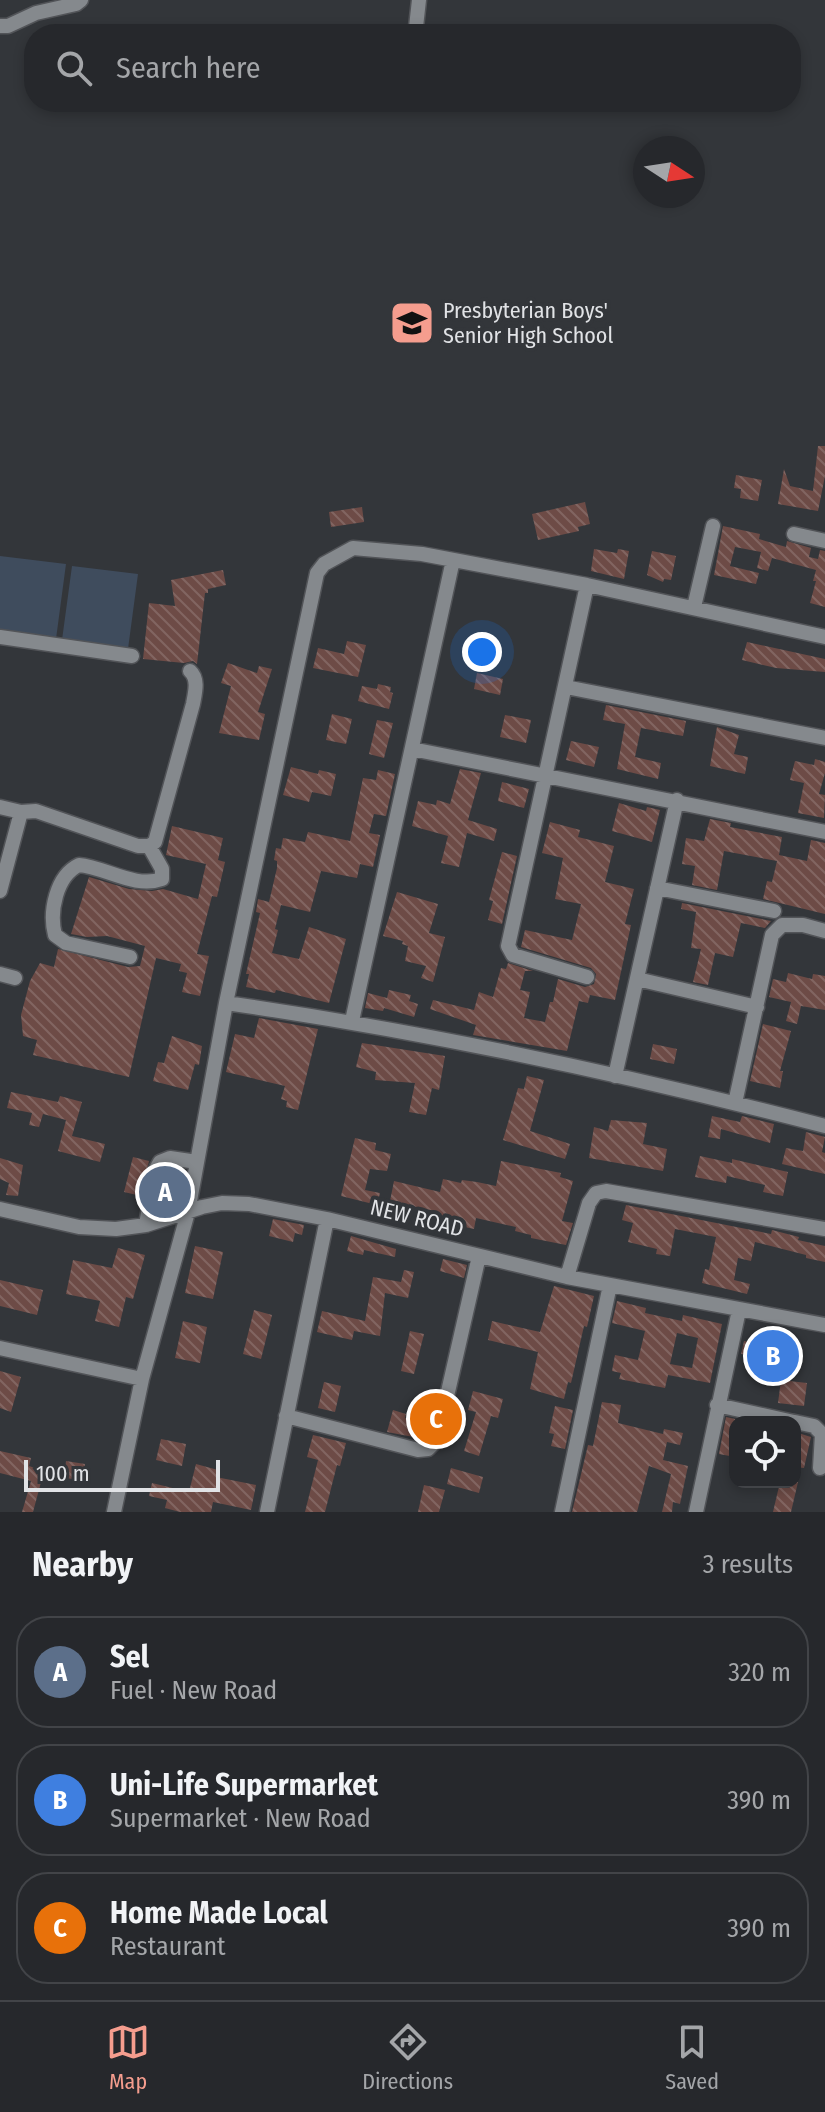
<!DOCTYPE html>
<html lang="en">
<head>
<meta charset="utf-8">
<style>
	body { margin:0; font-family:"Fira Sans Condensed",sans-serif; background:#323438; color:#f1f3f6 }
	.controls { position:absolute; right:24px; bottom:24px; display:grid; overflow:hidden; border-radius:16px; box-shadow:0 4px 12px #0003 }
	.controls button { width:72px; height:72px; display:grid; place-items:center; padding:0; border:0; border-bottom:2px solid #424448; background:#26282c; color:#f1f3f6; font:40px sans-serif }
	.compass { position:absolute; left:633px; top:136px; width:72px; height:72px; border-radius:50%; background:#26282c; box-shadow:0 4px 12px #0003; rotate:102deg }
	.scale { position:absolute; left:24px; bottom:20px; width:196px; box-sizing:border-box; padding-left:8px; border:4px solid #e1e3e6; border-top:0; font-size:22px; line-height:28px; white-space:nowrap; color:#e1e3e6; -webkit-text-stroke:6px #33363a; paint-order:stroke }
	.you { position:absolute; left:482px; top:652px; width:28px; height:28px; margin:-20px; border:6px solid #fff; border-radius:50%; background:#1a73e8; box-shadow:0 0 0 12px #1a73e833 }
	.badge { display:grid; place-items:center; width:52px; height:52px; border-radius:50%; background:#f59d8e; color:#fff; font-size:26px; font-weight:700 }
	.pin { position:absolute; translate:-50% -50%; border:4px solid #fff; box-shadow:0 2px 8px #0006 }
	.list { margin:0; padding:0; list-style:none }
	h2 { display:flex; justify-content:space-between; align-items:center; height:104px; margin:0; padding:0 32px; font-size:34px }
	h2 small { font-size:26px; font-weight:400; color:#a4a6a9 }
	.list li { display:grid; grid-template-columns:52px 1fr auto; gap:24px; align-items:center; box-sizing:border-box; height:112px; margin:0 16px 16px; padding:0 16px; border:2px solid #424448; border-radius:32px }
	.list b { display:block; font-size:30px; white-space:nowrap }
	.list p { margin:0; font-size:26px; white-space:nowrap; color:#a4a6a9 }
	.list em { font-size:26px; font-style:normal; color:#a4a6a9 }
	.icon { flex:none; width:44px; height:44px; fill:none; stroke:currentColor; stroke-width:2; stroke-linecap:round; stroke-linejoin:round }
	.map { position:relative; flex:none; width:825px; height:1512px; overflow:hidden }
	.search { position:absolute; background:#26282c; box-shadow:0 4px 12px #0003; left:24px; right:24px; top:24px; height:88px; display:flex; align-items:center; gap:20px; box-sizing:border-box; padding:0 28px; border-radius:32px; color:#a4a6a9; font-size:30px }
	.sheet { height:488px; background:#26282c }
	nav { display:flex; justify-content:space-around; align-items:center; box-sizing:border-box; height:112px; border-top:2px solid #424448; background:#26282c; font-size:22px; color:#a4a6a9 }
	nav a { display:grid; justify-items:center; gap:4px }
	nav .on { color:#f59d8e }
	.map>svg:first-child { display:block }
	.pitch { fill:#3f4c5d }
	.building { fill:url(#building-back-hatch); fill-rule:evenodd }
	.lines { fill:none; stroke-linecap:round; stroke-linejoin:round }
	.minor-casing { stroke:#525458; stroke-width:17 }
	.minor { stroke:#85898d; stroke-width:14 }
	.labels { text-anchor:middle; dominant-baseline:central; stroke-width:8; stroke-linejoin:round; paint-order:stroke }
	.poi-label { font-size:22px; fill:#e1e3e6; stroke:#33363a; text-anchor:start }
	.street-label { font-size:22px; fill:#e1e3e6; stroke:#33363a }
</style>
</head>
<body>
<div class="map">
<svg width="825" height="1512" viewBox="0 0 825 1512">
	<defs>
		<pattern id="building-back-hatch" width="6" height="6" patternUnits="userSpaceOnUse" patternTransform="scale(2)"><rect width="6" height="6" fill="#6d4b46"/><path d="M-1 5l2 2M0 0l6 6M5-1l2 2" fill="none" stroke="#826561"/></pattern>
	</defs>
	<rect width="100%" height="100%" fill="#33363a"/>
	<path class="pitch" d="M0,556L66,564L56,639L0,632Z
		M72,566L138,574L128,649L62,640Z"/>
	<path class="building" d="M818,446H825V476L818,511L778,504L784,469L790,486L813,491Z
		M736,475L762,480L758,501L740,498L741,489L734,488Z
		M585,502L590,524L578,527L579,531L538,540L532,514Z
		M362,507L364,522L331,527L329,512Z
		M723,526L760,534L759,539L786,547L787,541L811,548L809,557L818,559L820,550L825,551V607L810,603L816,581H813L816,570L772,558L768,571L757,568L761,552L735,547L730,566L759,573L756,584L714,575Z
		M594,549L617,553L618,549L629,551L624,579L591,571Z
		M652,551L676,556L671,580L664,579L663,582L647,575Z
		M223,570L226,585L208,589V593H205L197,664L193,661L184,663L143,659L149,603L175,606L171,580Z
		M347,641L366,645L358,677L313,668L318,648L344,654Z
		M747,642L825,659V672L776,668L742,660Z
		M228,663L257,673L259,666L272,669L258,712L265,714L259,740L219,733L231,686L221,683Z
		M477,673L503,679L500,695L474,689Z
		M378,684L391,687L390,692L393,693L389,709L358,701L362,686L377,689Z
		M606,705L686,721L683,736L641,728L635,757L661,763L658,779L617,769L625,724L603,720Z
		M332,714L352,719L346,744L326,740Z
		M505,715L531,720L526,743L500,737Z
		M377,720L393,723L384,758L369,754Z
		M717,727L739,735L734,754L748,757L745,774L710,766Z
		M571,741L599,747L594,767L566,760Z
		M815,759L825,762V773L819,794L825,795L824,818L798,813L804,783L790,780L795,761L814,765Z
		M291,767L318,774L319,770L336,774L331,796L312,792L309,802L283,795Z
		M460,769L481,773L468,820L497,829L494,841L467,833L459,867L441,863L448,836L412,826L418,801L436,805L437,800L450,804Z
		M378,770L395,774L386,816L374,814L369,833L380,835L373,867L360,864L357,878L321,871L310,912L281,905L275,929L278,930L272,953L299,959L309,927L346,939L329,1003L276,990L275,993L246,987L249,974H246L260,913L256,912L258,899L269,902L277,868V861L274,860L276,848L281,849L283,838L305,842L308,832L350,841L363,778L376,780Z
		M502,782L529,789L524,808L498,801Z
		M619,803L646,811L647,807L660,810L652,842L612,831Z
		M710,819L731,823L730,827L782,837L779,855L807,861L811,840L825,843V914L763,899L767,881L772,882L777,861L724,851L717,890L692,885L695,866L682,864L686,838L704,841Z
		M550,822L580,830L578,837L614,846L605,882L634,889L625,924L631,925L615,1000L590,995L588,1003L579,1001L567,1051L473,1035L476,1025L430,1009L433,1000L474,1010L479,992L493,997L501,968L506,969L508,963L533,971H525L520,990L530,992L524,1018L545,1022L550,1002H553L558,979L585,987L594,984L596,974L591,968L521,947L525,930L572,940L581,904L555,899L563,858L542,853Z
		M172,826L223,838L218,860L225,862L217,897L212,896L197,954L209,956L200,996L182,992L187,973L179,971L181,964L156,958L129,1077L33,1055L37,1040L23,1036L21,1015L30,981L40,963L54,967L58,949L128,967L140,966L145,946L107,936L87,937L71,934L89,877L129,889L152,891L163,889L198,899L206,864L166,855Z
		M502,852L517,856L502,924L488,920L493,901L489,900Z
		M397,892L438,904L429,933L445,937L433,982L421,978L426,966L405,961L408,946L402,944L403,941L383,936Z
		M682,903L771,921L765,928L741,923L733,957L715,953L708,985L693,982L701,949L691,948L696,912L681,909Z
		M788,973L812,979L813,974L825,976V1010L801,1006L797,1024L786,1021L791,1002L769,997L773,979L786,982Z
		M389,990L411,995L409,1001L418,1004L414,1017L384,1008L383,1011L365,1008L368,993L387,998Z
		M259,1018L318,1029L298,1110L286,1107L287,1101L281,1099L285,1086L226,1072L235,1034L254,1038Z
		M763,1024L791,1031L780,1071H783L780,1088L750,1081Z
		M172,1036L202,1046L199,1065L195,1064L188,1090L153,1081L158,1062L164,1063Z
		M362,1043L445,1056L439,1090L432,1088L426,1115L409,1112L415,1083L375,1080L376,1072L356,1067Z
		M653,1044L677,1049L674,1064L650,1059Z
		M527,1076L544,1080L530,1131L570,1144L565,1159L503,1140L518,1088L524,1089Z
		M11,1092L58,1102L60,1096L82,1102L72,1136L105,1144L100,1162L58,1151L66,1120L43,1114L39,1127L29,1125L32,1113L7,1108Z
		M712,1116L740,1122L742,1116L774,1124L770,1143L721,1129L720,1139L708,1137Z
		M611,1120L647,1123L643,1144L667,1149L663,1171L589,1158L594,1127L608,1131Z
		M806,1132L825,1137L822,1152L825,1153V1174L782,1164L786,1148L803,1151Z
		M355,1138L376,1143L375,1150L391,1154L387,1171L370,1169L365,1190L380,1193L377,1205L341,1196Z
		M700,1156L732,1163V1159L788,1172L783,1196L763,1192L765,1185L727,1176L726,1183L695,1177Z
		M133,1157L149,1161L141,1196L124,1192Z
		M0,1158L23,1165L18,1196L6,1195L9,1183L0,1179Z
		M501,1161L561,1173L560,1177L573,1181L562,1221L573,1223L566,1245L531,1238V1235L515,1231L516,1227L476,1218L474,1229L433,1220L435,1211L390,1201L394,1181L440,1192L443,1179L461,1183L462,1180L477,1182L496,1186Z
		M626,1205L771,1234L772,1230L799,1237L798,1240L825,1246V1262L806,1258V1255L755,1242L751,1261L738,1258L734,1280L750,1284L747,1294L702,1283L705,1269L709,1270L716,1237L675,1229L670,1256L656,1254L657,1249L628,1242L633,1223L622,1220Z
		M273,1219L304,1225L302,1235L295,1233L293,1242L269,1236Z
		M351,1236L396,1249L395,1257L364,1250L363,1255L347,1251Z
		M195,1246L223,1252L213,1299L185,1293Z
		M118,1248L145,1255L133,1299L126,1297L119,1327L95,1321L100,1301L66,1294L73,1260L112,1268Z
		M443,1259L467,1265L464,1278L440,1271Z
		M404,1270L414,1272L408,1298L385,1293L380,1336L354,1331L352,1340L317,1332L322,1311L365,1321L373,1277L401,1282Z
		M0,1280L43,1290L37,1315L0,1306Z
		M554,1286L594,1296L587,1327L584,1326L571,1383L568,1382L564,1399L530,1389L538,1352L488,1340L492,1321L540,1332Z
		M617,1301L646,1308L645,1313L682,1321L683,1315L722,1324L710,1383L668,1375L665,1388L619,1379L621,1373L612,1371L615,1355L638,1360L645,1331L612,1323ZM677,1333L698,1338L692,1368L670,1364Z
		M254,1310L272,1315L261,1359L243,1354Z
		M183,1321L207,1327L200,1363L175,1358Z
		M410,1331L424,1334L414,1374L401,1371Z
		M744,1341L776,1347L774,1360L741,1354Z
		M0,1371L21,1377L11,1412L0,1408Z
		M781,1380L807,1383L804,1406L778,1403Z
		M324,1382L341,1386L335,1412L318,1408Z
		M473,1391L503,1399L498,1418L491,1416L479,1456L464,1451L476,1412L468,1410Z
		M602,1402L621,1405L618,1423L663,1434L664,1429L683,1433L680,1445L667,1442L663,1460L688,1466L680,1504L673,1502L672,1512H662L671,1474L649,1466L637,1512H572L588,1445L593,1446Z
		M555,1406L573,1410L565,1449L551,1446L554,1434L549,1433Z
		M393,1410L406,1414L405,1418L428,1425L424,1439L387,1432Z
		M726,1417L735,1419V1457L719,1454Z
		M795,1432L811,1437L804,1468L795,1467Z
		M313,1435L346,1443L340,1466L337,1465L325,1512H305L318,1460L307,1457Z
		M161,1439L186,1444L182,1466L156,1460Z
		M0,1451L31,1458L29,1466L44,1471L33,1512H22L31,1481L0,1473Z
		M66,1461L85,1464L83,1480L64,1478Z
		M196,1464L218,1470L216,1477L256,1485L251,1510L213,1502L211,1512H180L165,1508L167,1500L149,1496L152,1483L189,1492Z
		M451,1468L483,1477L479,1493L447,1484Z
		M780,1482H798L791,1512H773Z
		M424,1485L445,1490L439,1512H418Z"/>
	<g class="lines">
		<g class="minor-casing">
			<path id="minor" d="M419,0L416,27L423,34
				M0,26H8L36,13L76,4L81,0
				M794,534L825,541
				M587,585L508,946L513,955L587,977
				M694,607L713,526
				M0,637L132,656
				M566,687L825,738
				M412,749L825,832
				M0,807L21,812
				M657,888L774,911
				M0,891L21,812L36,811L138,846H149L155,842L193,704C195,693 199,679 190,671
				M130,957L66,943L55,935C49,912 56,876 79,865C105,867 135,889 162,879V869L149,846
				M0,974L15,978
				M637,979L757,1007
				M226,1003C428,1032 628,1075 825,1126
				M352,1021L453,560
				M615,1076L677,800
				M735,1103L772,935L782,925H803L825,931
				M0,1209L79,1227L116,1229L146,1225L202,1207L222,1203L249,1204L327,1219L567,1277L825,1325
				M146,1225L155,1171L160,1162L170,1158L197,1162
				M567,1277L589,1203L596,1193L606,1191L825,1229
				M0,1348L142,1379
				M717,1405L794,1422
				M286,1416L418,1450L428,1449L437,1440L479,1256
				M795,1422L814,1426L822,1434L820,1468
				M114,1512L142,1379L188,1212L226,1003L317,573L324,564L353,548L422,554L587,585L825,637
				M267,1512L327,1219
				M562,1512L610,1285
				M696,1512L739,1310"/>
		</g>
		<use href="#minor" class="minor"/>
	</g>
	<defs>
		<g id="school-square" transform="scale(2.3)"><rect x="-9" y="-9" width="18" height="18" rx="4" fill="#f59d8e" stroke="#33363a"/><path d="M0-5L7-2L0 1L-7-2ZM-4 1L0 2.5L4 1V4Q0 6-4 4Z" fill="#111"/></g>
	</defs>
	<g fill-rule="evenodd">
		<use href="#school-square" x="412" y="323"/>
	</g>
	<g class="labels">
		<g class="poi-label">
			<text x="443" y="310">Presbyterian Boys'<tspan x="443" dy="25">Senior High School</tspan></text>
		</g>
		<g class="street-label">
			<text transform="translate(417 1218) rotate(14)">NEW ROAD</text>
		</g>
	</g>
</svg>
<div class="controls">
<button><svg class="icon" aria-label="locate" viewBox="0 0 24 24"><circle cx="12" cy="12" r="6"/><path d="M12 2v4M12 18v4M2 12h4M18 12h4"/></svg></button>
</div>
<svg class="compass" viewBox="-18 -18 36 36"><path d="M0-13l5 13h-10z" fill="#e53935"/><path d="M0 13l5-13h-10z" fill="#a4a6a9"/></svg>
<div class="scale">100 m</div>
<div class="you"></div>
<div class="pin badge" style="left:165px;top:1192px;background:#5c6f8a">A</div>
<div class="pin badge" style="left:773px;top:1356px;background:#3f7fe0">B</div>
<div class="pin badge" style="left:436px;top:1419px;background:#e8710a">C</div>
<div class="search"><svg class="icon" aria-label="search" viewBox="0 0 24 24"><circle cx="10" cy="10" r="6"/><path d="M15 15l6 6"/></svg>Search here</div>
</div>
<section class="sheet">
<h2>Nearby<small>3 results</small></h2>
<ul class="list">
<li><span class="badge" style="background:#5c6f8a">A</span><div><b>Sel</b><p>Fuel · New Road</p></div><em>320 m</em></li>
<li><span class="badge" style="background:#3f7fe0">B</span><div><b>Uni-Life Supermarket</b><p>Supermarket · New Road</p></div><em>390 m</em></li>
<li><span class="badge" style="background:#e8710a">C</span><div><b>Home Made Local</b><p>Restaurant</p></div><em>390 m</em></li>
</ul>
</section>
<nav>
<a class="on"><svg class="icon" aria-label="map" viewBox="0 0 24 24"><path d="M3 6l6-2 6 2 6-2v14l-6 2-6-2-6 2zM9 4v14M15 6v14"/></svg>Map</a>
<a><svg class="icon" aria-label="directions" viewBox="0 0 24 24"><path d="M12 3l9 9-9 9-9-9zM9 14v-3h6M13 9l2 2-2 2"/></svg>Directions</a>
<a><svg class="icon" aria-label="saved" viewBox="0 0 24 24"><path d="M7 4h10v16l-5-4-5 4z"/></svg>Saved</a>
</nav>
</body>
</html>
